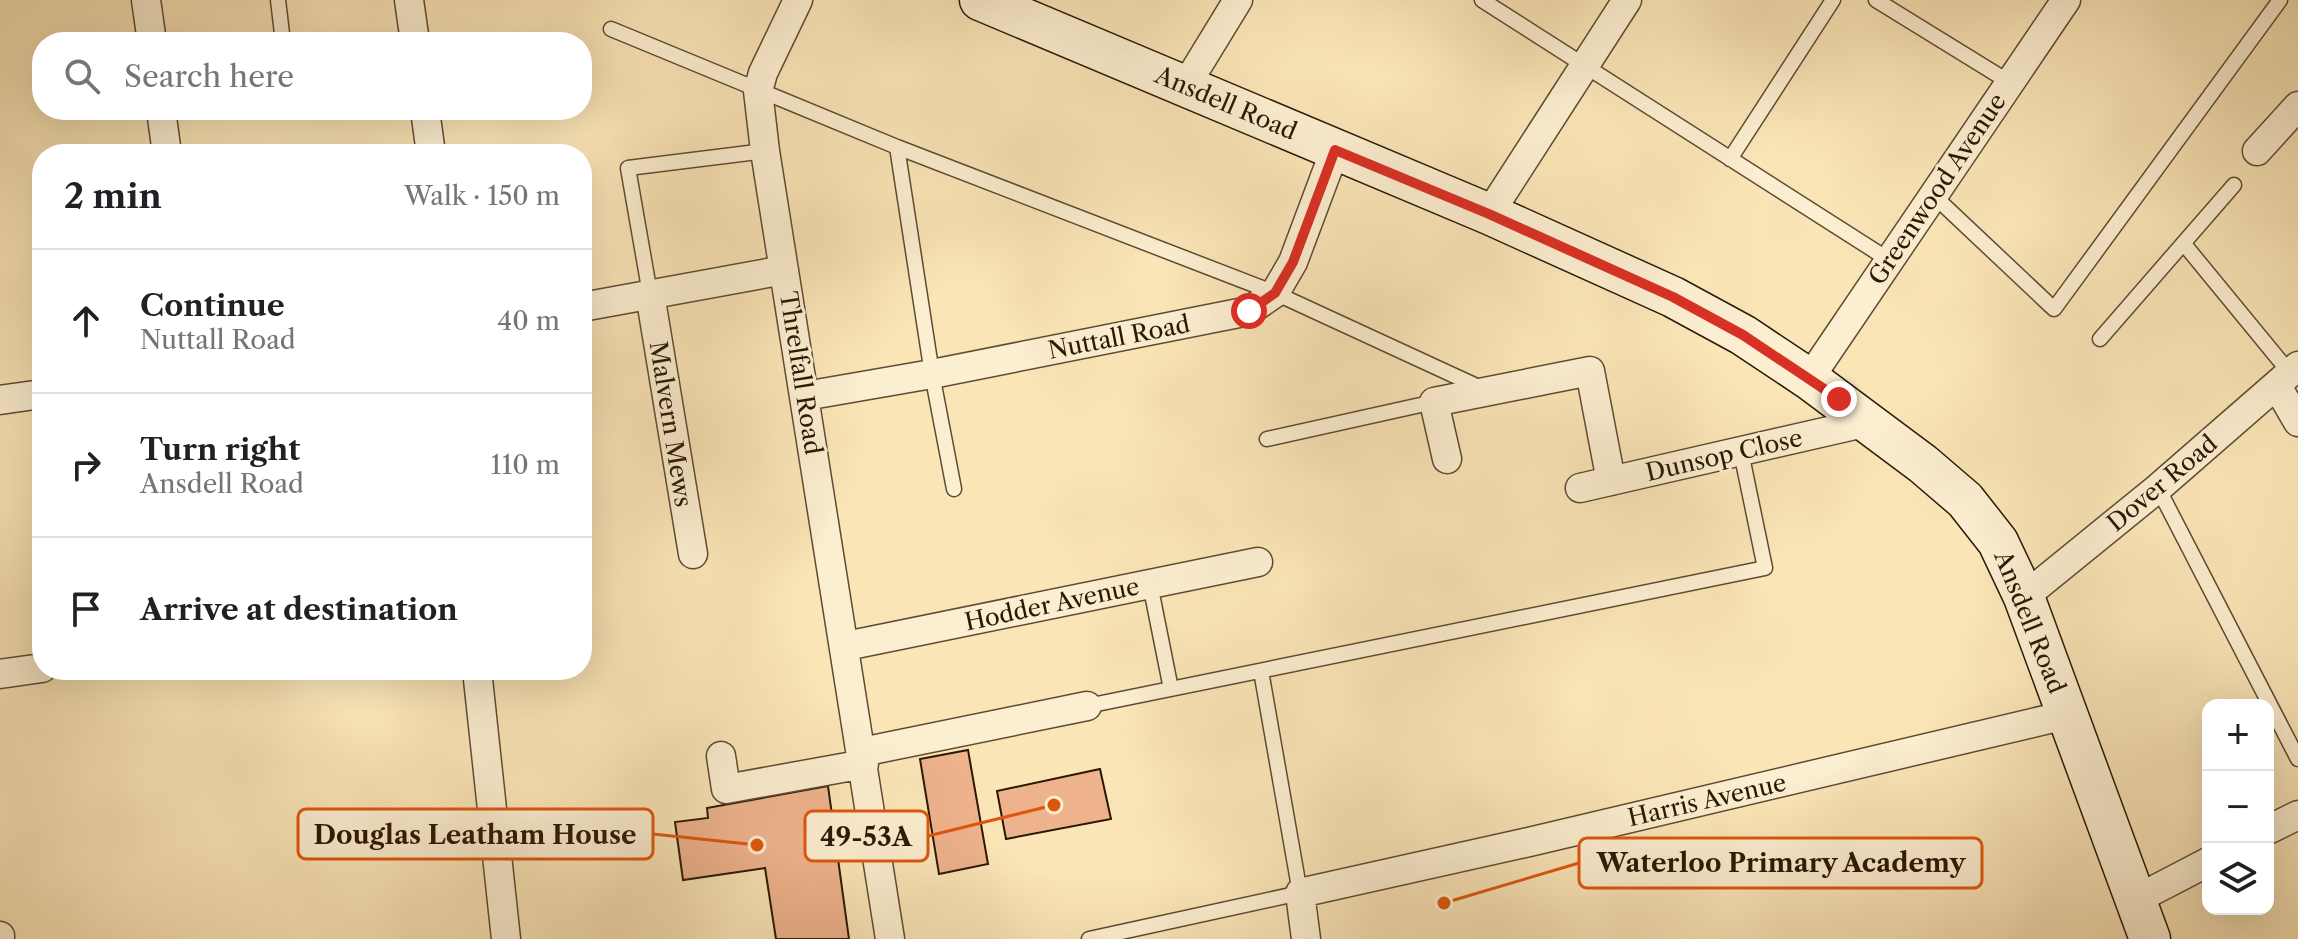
<!DOCTYPE html>
<html lang="en">
<head>
<meta charset="utf-8">
<style>
	body { margin:0; font-family:"Libre Caslon Text",serif; background:#f6f6f6; color:#202124 }
	.controls { position:absolute; right:24px; bottom:24px; display:grid; overflow:hidden; border-radius:16px; box-shadow:0 8px 32px #0002 }
	.controls button { width:72px; height:72px; display:grid; place-items:center; padding:0; border:0; border-bottom:2px solid #e0e0e0; background:#fff; color:#202124; font:40px sans-serif }
	.stop { position:absolute; width:24px; height:24px; margin:-18px; border:6px solid #d93025; border-radius:50%; background:#fff }
	.stop.end { background:#d93025; border-color:#fff; box-shadow:0 2px 8px #0008 }
	.list { margin:0; padding:0; list-style:none }
	h2 { display:flex; justify-content:space-between; align-items:center; height:104px; margin:0; padding:0 32px; font-size:34px }
	h2 small { font-size:26px; font-weight:400; color:#757577 }
	.list li { display:grid; grid-template-columns:52px 1fr auto; gap:24px; align-items:center; box-sizing:border-box; height:144px; padding:0 32px; border-top:2px solid #e0e0e0 }
	.list b { display:block; font-size:30px; white-space:nowrap }
	.list p { margin:0; font-size:26px; white-space:nowrap; color:#757577 }
	.list em { font-size:26px; font-style:normal; color:#757577 }
	.icon { flex:none; width:44px; height:44px; fill:none; stroke:currentColor; stroke-width:2; stroke-linecap:round; stroke-linejoin:round }
	.map { position:relative; flex:none; width:2298px; height:939px; overflow:hidden }
	.search { position:absolute; background:#fff; box-shadow:0 8px 32px #0002; left:32px; top:32px; width:560px; height:88px; display:flex; align-items:center; gap:20px; box-sizing:border-box; padding:0 28px; border-radius:32px; color:#757577; font-size:30px }
	.panel { position:absolute; background:#fff; box-shadow:0 8px 32px #0002; left:32px; top:144px; width:560px; height:536px; border-radius:32px }
	.map>svg:first-child { display:block }
	.building { fill:#eeb38d; stroke:#2a1806; stroke-width:2 }
	.lines { fill:none; stroke-linecap:round; stroke-linejoin:round }
	.lane-casing { stroke:#5e4b32; stroke-width:17 }
	.street-casing { stroke:#5e4b32; stroke-width:31 }
	.secondary-casing { stroke:#2a1806; stroke-width:43 }
	.lane { stroke:#fceed0; stroke-width:14 }
	.street { stroke:#fceed0; stroke-width:28 }
	.secondary { stroke:#fceed0; stroke-width:40 }
	.route { stroke:#d93025; stroke-width:10 }
	.labels { text-anchor:middle; dominant-baseline:central; stroke-width:6; stroke-linejoin:round; paint-order:stroke }
	.street-label { font-size:24px; fill:#2a1806; stroke:#fceed0 }
	.leader { fill:none; stroke:#de560c; stroke-width:3 }
	.callout-dot { fill:#de560c; stroke:#fceed0; stroke-width:3 }
	.callout { fill:#fceed0; stroke:#de560c; stroke-width:3 }
	.callout-label { font-size:26px; text-anchor:middle; font-weight:bold; fill:#2a1806 }
</style>
</head>
<body>
<div class="map">
<svg width="2298" height="939" viewBox="0 0 2298 939">
	<rect width="100%" height="100%" fill="#fae5b7"/>
	<filter id="stains"><feTurbulence type="fractalNoise" baseFrequency=".0025" numOctaves="4"/><feColorMatrix values="0 0 0 0 .2 0 0 0 0 .09 0 0 0 0 .02 0 0 0 .5 -.17"/></filter>
	<radialGradient id="worn" r=".72"><stop offset=".6" stop-color="#630" stop-opacity="0"/><stop offset="1" stop-color="#630" stop-opacity=".3"/></radialGradient>
	<path class="building" d="M968,750L988,864L939,874L920,759Z
		M1100,769L1111,819L1006,839L997,791Z
		M828,786L849,939H776L765,868L683,880L675,822L708,818L707,808Z"/>
	<g class="lines">
		<g class="lane-casing">
			<path id="lane" d="M278,0L283,42
				M1482,0L1889,260
				M1876,0L2009,82
				M611,29L897,147L1275,293L1481,388
				M293,110H309
				M897,147L932,374L954,489
				M1730,159L1833,0
				M1932,194L2054,309L2280,0
				M2184,244L2290,373
				M650,294L628,168L765,151
				M2100,339L2234,185
				M1267,439L1434,402
				M2158,488L2298,759
				M1150,584L1171,689
				M1087,706L1765,568L1741,452
				M1089,939L1300,893L1261,671"/>
		</g>
		<g class="street-casing">
			<path id="street" d="M146,0L152,42
				M409,0L415,42
				M798,0L763,73L758,91L765,151L890,939
				M1186,85L1238,0
				M161,110L167,154
				M425,110L431,154
				M2257,151L2298,106
				M1489,214L1627,0
				M650,294L693,554
				M582,307L784,270
				M1809,379L2066,0
				M2277,386L2298,422
				M805,396L932,374L1249,311L1275,293L1293,262L1335,150
				M0,400L42,394
				M1447,459L1434,402L1590,371L1611,481
				M1580,488L1868,422
				M2024,597L2158,488L2298,366
				M846,646L1258,562
				M477,670L506,939
				M0,674L42,668
				M862,752L1087,706
				M721,756L726,789L864,764
				M2268,830L2298,815
				M2137,899L2208,862
				M0,936V939
				M1306,939L1300,893L1529,842L2066,715"/>
		</g>
		<g class="secondary-casing">
			<path id="secondary" d="M980,0L1489,214L1673,297L1743,335L1809,379L1923,464L1965,500L1998,542L2024,597L2150,939"/>
		</g>
		<use href="#lane" class="lane"/>
		<use href="#street" class="street"/>
		<use href="#secondary" class="secondary"/>
	</g>
	<g class="lines">
		<path class="route" d="M1249,311L1275,293L1293,262L1335,150L1489,214L1673,297L1743,335L1839,399"/>
	</g>
	<g class="labels">
		<g class="street-label">
			<text transform="translate(1226 103) rotate(23)">Ansdell Road</text>
			<text transform="translate(1937 189) rotate(-56)">Greenwood Avenue</text>
			<text transform="translate(1119 337) rotate(-11)">Nuttall Road</text>
			<text transform="translate(801 373) rotate(81)">Threlfall Road</text>
			<text transform="translate(671 424) rotate(81)">Malvern Mews</text>
			<text transform="translate(1724 455) rotate(-13)">Dunsop Close</text>
			<text transform="translate(2162 483) rotate(-40)">Dover Road</text>
			<text transform="translate(1052 604) rotate(-12)">Hodder Avenue</text>
			<text transform="translate(2030 622) rotate(68)">Ansdell Road</text>
			<text transform="translate(1707 800) rotate(-13)">Harris Avenue</text>
		</g>
	</g>
	<path class="leader" d="M757 845L653 834M1054 805L928 836M1444 903L1579 863"/>
	<g class="callout-dot">
		<circle cx="757" cy="845" r="8"/>
		<circle cx="1054" cy="805" r="8"/>
		<circle cx="1444" cy="903" r="8"/>
	</g>
	<g class="callout">
		<rect x="298" y="809" width="355" height="50" rx="8"/>
		<rect x="805" y="811" width="123" height="50" rx="8"/>
		<rect x="1579" y="838" width="403" height="50" rx="8"/>
	</g>
	<g class="callout-label">
		<text x="475" y="844">Douglas Leatham House</text>
		<text x="866" y="846">49-53A</text>
		<text x="1781" y="872">Waterloo Primary Academy</text>
	</g>
	<rect width="100%" height="100%" filter="url(#stains)"/>
	<rect width="100%" height="100%" fill="url(#worn)"/>
</svg>
<div class="controls">
<button>+</button>
<button>−</button>
<button><svg class="icon" aria-label="layers" viewBox="0 0 24 24"><path d="M12 4l9 5-9 5-9-5zM3 14l9 5 9-5"/></svg></button>
</div>
<div class="stop" style="left:1249px;top:311px"></div>
<div class="stop end" style="left:1839px;top:399px"></div>
<div class="search"><svg class="icon" aria-label="search" viewBox="0 0 24 24"><circle cx="10" cy="10" r="6"/><path d="M15 15l6 6"/></svg>Search here</div>
<section class="panel">
<h2>2 min<small>Walk · 150 m</small></h2>
<ul class="list">
<li><svg class="icon" aria-label="ahead" viewBox="0 0 24 24"><path d="M12 20V5M6 11l6-6 6 6"/></svg><div><b>Continue</b><p>Nuttall Road</p></div><em>40 m</em></li>
<li><svg class="icon" aria-label="right" viewBox="0 0 24 24"><path d="M7 20v-9h11M14 6l5 5-5 5"/></svg><div><b>Turn right</b><p>Ansdell Road</p></div><em>110 m</em></li>
<li><svg class="icon" aria-label="arrive" viewBox="0 0 24 24"><path d="M6 21V4h12l-3 4 3 4H6"/></svg><div><b>Arrive at destination</b></div></li>
</ul>
</section>
</div>
</body>
</html>
